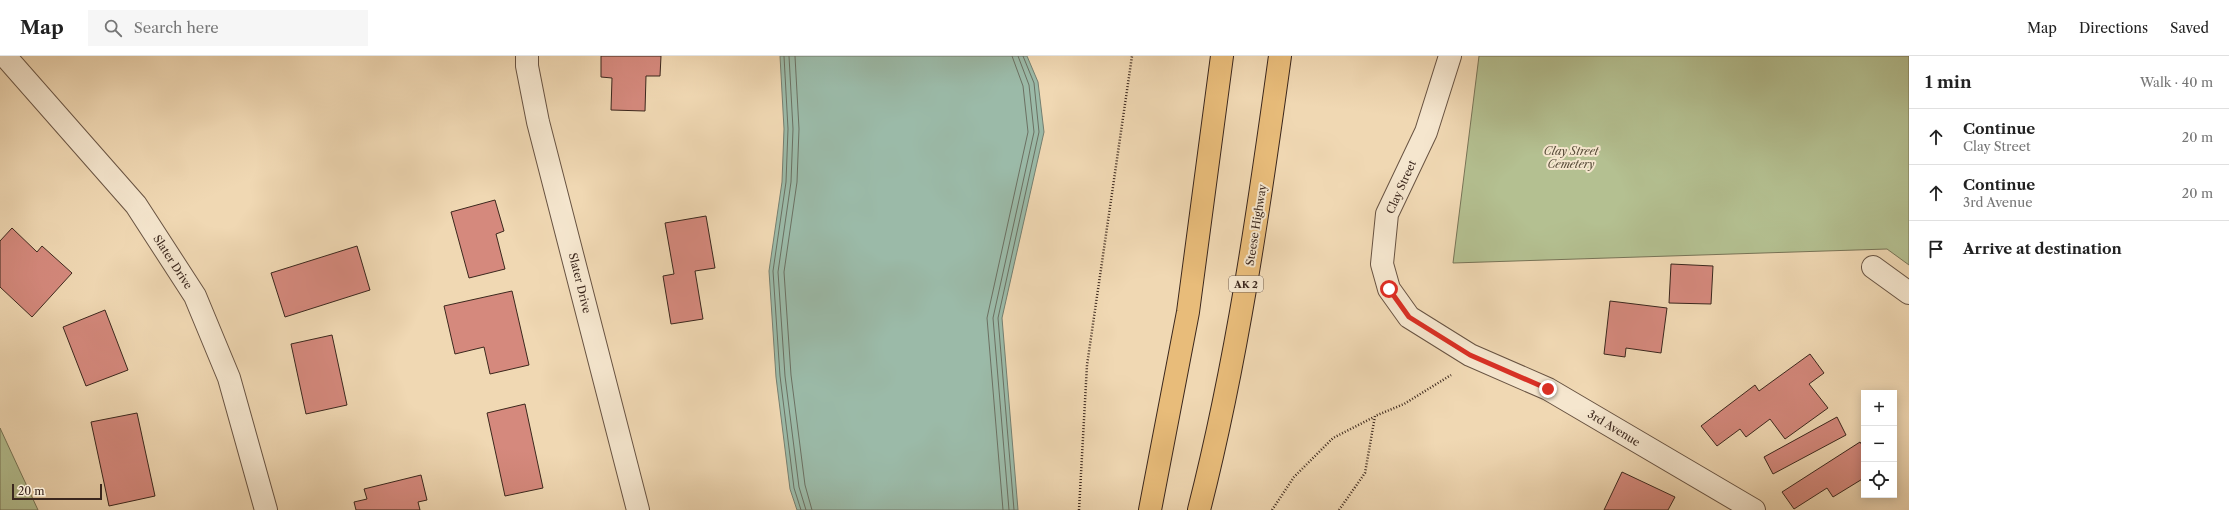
<!DOCTYPE html>
<html lang="en">
<head>
<meta charset="utf-8">
<style>
	body { margin:0; font-family:"Libre Caslon Text",serif; background:#f6f6f6; color:#222 }
	.controls { position:absolute; right:12px; bottom:12px; display:grid; overflow:hidden; border-radius:0px; box-shadow:0 2px 10px #0003 }
	.controls button { width:36px; height:36px; display:grid; place-items:center; padding:0; border:0; border-bottom:1px solid #e0e0e0; background:#fff; color:#222; font:20px sans-serif }
	.scale { position:absolute; left:12px; bottom:10px; width:90px; box-sizing:border-box; padding-left:4px; border:2px solid #3b271d; border-top:0; font-size:11px; line-height:14px; white-space:nowrap; color:#3b271d; -webkit-text-stroke:3px #f5e6ce; paint-order:stroke }
	.stop { position:absolute; width:12px; height:12px; margin:-9px; border:3px solid #d93025; border-radius:50%; background:#fff }
	.stop.end { background:#d93025; border-color:#fff; box-shadow:0 1px 4px #0008 }
	.list { margin:0; padding:0; list-style:none }
	h2 { display:flex; justify-content:space-between; align-items:center; height:52px; margin:0; padding:0 16px; font-size:17px }
	h2 small { font-size:13px; font-weight:400; color:#767676 }
	.list li { display:grid; grid-template-columns:26px 1fr auto; gap:12px; align-items:center; box-sizing:border-box; height:56px; padding:0 16px; border-top:1px solid #e0e0e0 }
	.list b { display:block; font-size:15px; white-space:nowrap }
	.list p { margin:0; font-size:13px; white-space:nowrap; color:#767676 }
	.list em { font-size:13px; font-style:normal; color:#767676 }
	.icon { flex:none; width:22px; height:22px; fill:none; stroke:currentColor; stroke-width:2; stroke-linecap:round; stroke-linejoin:round }
	.map { position:relative; flex:none; width:1909px; height:454px; overflow:hidden }
	header { display:flex; align-items:center; gap:24px; box-sizing:border-box; height:56px; padding:0 20px; background:#fff; border-bottom:1px solid #e0e0e0 }
	header strong { font-size:19px }
	nav { display:flex; gap:22px; margin-inline-start:auto; font-size:14px }
	.search { width:280px; height:36px; background:#f6f6f6; display:flex; align-items:center; gap:10px; box-sizing:border-box; padding:0 14px; border-radius:0px; color:#767676; font-size:15px }
	main { display:flex }
	aside { flex:1; background:#fff }
	.map>svg:first-child { display:block }
	.green { fill:#b4c091; stroke:#787457 }
	.water { fill:#9bbaa8; stroke:#757f70 }
	.lines { fill:none; stroke-linecap:round; stroke-linejoin:round }
	.shore { stroke:#6b7062; stroke-width:1 }
	.building { fill:#d5897d; stroke:#3b271d }
	.street-casing { stroke:#685342; stroke-width:24 }
	.highway-casing { stroke:#3b271d; stroke-width:24 }
	.path { stroke:#3b271d; stroke-width:2.5; stroke-dasharray:1 2; stroke-linecap:butt }
	.street { stroke:#f5e6ce; stroke-width:22 }
	.highway { stroke:#e8bc7a; stroke-width:22 }
	.route { stroke:#d93025; stroke-width:5 }
	.labels { text-anchor:middle; dominant-baseline:central; stroke-width:4; stroke-linejoin:round; paint-order:stroke }
	.shield { fill:#f5e6ce; stroke:#736052; stroke-width:1 }
	.shield-label { font-size:10px; font-weight:bold; fill:#3b271d }
	.park-label { font-size:11px; font-style:italic; fill:#594d3a; stroke:#f5e6ce }
	.street-label { font-size:11px; fill:#3b271d; stroke:#f5e6ce }
</style>
</head>
<body>
<header>
<strong>Map</strong>
<div class="search"><svg class="icon" aria-label="search" viewBox="0 0 24 24"><circle cx="10" cy="10" r="6"/><path d="M15 15l6 6"/></svg>Search here</div>
<nav><a>Map</a><a>Directions</a><a>Saved</a></nav>
</header>
<main>
<div class="map">
<svg width="1909" height="454" viewBox="0 0 1909 454">
	<rect width="100%" height="100%" fill="#f0d8b3"/>
	<filter id="stains"><feTurbulence type="fractalNoise" baseFrequency=".005" numOctaves="4"/><feColorMatrix values="0 0 0 0 .2 0 0 0 0 .09 0 0 0 0 .02 0 0 0 .5 -.17"/></filter>
	<radialGradient id="worn" r=".72"><stop offset=".6" stop-color="#630" stop-opacity="0"/><stop offset="1" stop-color="#630" stop-opacity=".3"/></radialGradient>
	<path class="green" d="M1479,0H1909V209L1887,193L1453,207Z
		M0,372L38,454H0Z"/>
	<path class="water" d="M780,0H1027L1038,26L1044,76L1002,262L1018,454H797L790,433L776,321L769,215L782,126L784,73Z"/>
	<g class="lines">
		<path class="shore" d="M784,0L788,73L786,126L773,215L780,320L794,432L801,454
			M789,0L793,73L791,126L778,216L785,320L799,431L806,454
			M795,0L799,73L797,126L784,216L791,319L805,429L812,454
			M1003,454L987,262L1028,76L1023,30L1012,0
			M1009,454L993,262L1034,76L1029,29L1018,0
			M1014,454L998,262L1039,76L1034,27L1023,0"/>
	</g>
	<path class="building" d="M601,0H661L660,20H646L645,55L611,54L612,22L601,21Z
		M495,144L504,175L496,178L505,213L469,222L451,156Z
		M706,160L715,212L695,215L703,263L671,268L663,220L674,218L665,167Z
		M12,172L37,196L42,190L72,217L32,261L0,231V185Z
		M357,190L370,234L285,261L271,217Z
		M1671,208L1713,210L1711,248L1669,247Z
		M512,235L529,309L490,318L484,291L455,298L444,250Z
		M1610,245L1667,252L1661,297L1626,292L1625,301L1604,298Z
		M105,254L128,314L86,330L63,271Z
		M332,279L347,349L306,358L291,288Z
		M1810,298L1824,317L1809,328L1828,352L1785,383L1770,363L1746,381L1740,373L1717,390L1701,370L1755,329L1759,335Z
		M525,348L543,432L505,440L487,357Z
		M137,357L155,440L109,450L91,366Z
		M1837,361L1846,379L1773,418L1764,401Z
		M1860,386L1864,392V422L1833,441L1827,432L1794,453L1782,436Z
		M1622,416L1675,441L1668,454H1604Z
		M421,419L427,444L418,446L420,454H356L354,446L367,443L364,433Z"/>
	<g class="lines">
		<g class="street-casing">
			<path id="street" d="M5,0L136,149L195,240L229,322L266,454
				M527,0V10L538,66L638,454
				M1450,0L1426,76L1387,158L1382,208L1389,233L1409,261L1470,299L1548,333L1754,454
				M1873,211L1909,237"/>
		</g>
		<g class="highway-casing">
			<path id="highway" d="M1150,454L1188,256L1222,0
				M1199,454C1237,305 1259,152 1280,0"/>
		</g>
		<path class="path" d="M1079,454L1087,309L1132,0
			M1272,454L1294,421L1333,382L1374,361
			M1339,454L1365,417L1375,360L1404,348L1451,319"/>
		<use href="#street" class="street"/>
		<use href="#highway" class="highway"/>
	</g>
	<g class="lines">
		<path class="route" d="M1389,233L1409,261L1470,299L1548,333"/>
	</g>
	<g class="labels">
		<rect class="shield" x="1229" y="220" width="34" height="16" rx="3"/>
		<g class="shield-label">
			<text x="1246" y="228">AK 2</text>
		</g>
		<g class="park-label">
			<text x="1571" y="95">Clay Street<tspan x="1571" dy="13">Cemetery</tspan></text>
		</g>
		<g class="street-label">
			<text transform="translate(1401 131) rotate(-66)">Clay Street</text>
			<text transform="translate(1256 169) rotate(-81)">Steese Highway</text>
			<text transform="translate(173 206) rotate(57)">Slater Drive</text>
			<text transform="translate(580 227) rotate(76)">Slater Drive</text>
			<text transform="translate(1614 372) rotate(31)">3rd Avenue</text>
		</g>
	</g>
	<rect width="100%" height="100%" filter="url(#stains)"/>
	<rect width="100%" height="100%" fill="url(#worn)"/>
</svg>
<div class="controls">
<button>+</button>
<button>−</button>
<button><svg class="icon" aria-label="locate" viewBox="0 0 24 24"><circle cx="12" cy="12" r="6"/><path d="M12 2v4M12 18v4M2 12h4M18 12h4"/></svg></button>
</div>
<div class="scale">20 m</div>
<div class="stop" style="left:1389px;top:233px"></div>
<div class="stop end" style="left:1548px;top:333px"></div>
</div>
<aside>
<h2>1 min<small>Walk · 40 m</small></h2>
<ul class="list">
<li><svg class="icon" aria-label="ahead" viewBox="0 0 24 24"><path d="M12 20V5M6 11l6-6 6 6"/></svg><div><b>Continue</b><p>Clay Street</p></div><em>20 m</em></li>
<li><svg class="icon" aria-label="ahead" viewBox="0 0 24 24"><path d="M12 20V5M6 11l6-6 6 6"/></svg><div><b>Continue</b><p>3rd Avenue</p></div><em>20 m</em></li>
<li><svg class="icon" aria-label="arrive" viewBox="0 0 24 24"><path d="M6 21V4h12l-3 4 3 4H6"/></svg><div><b>Arrive at destination</b></div></li>
</ul>
</aside>
</main>
</body>
</html>
